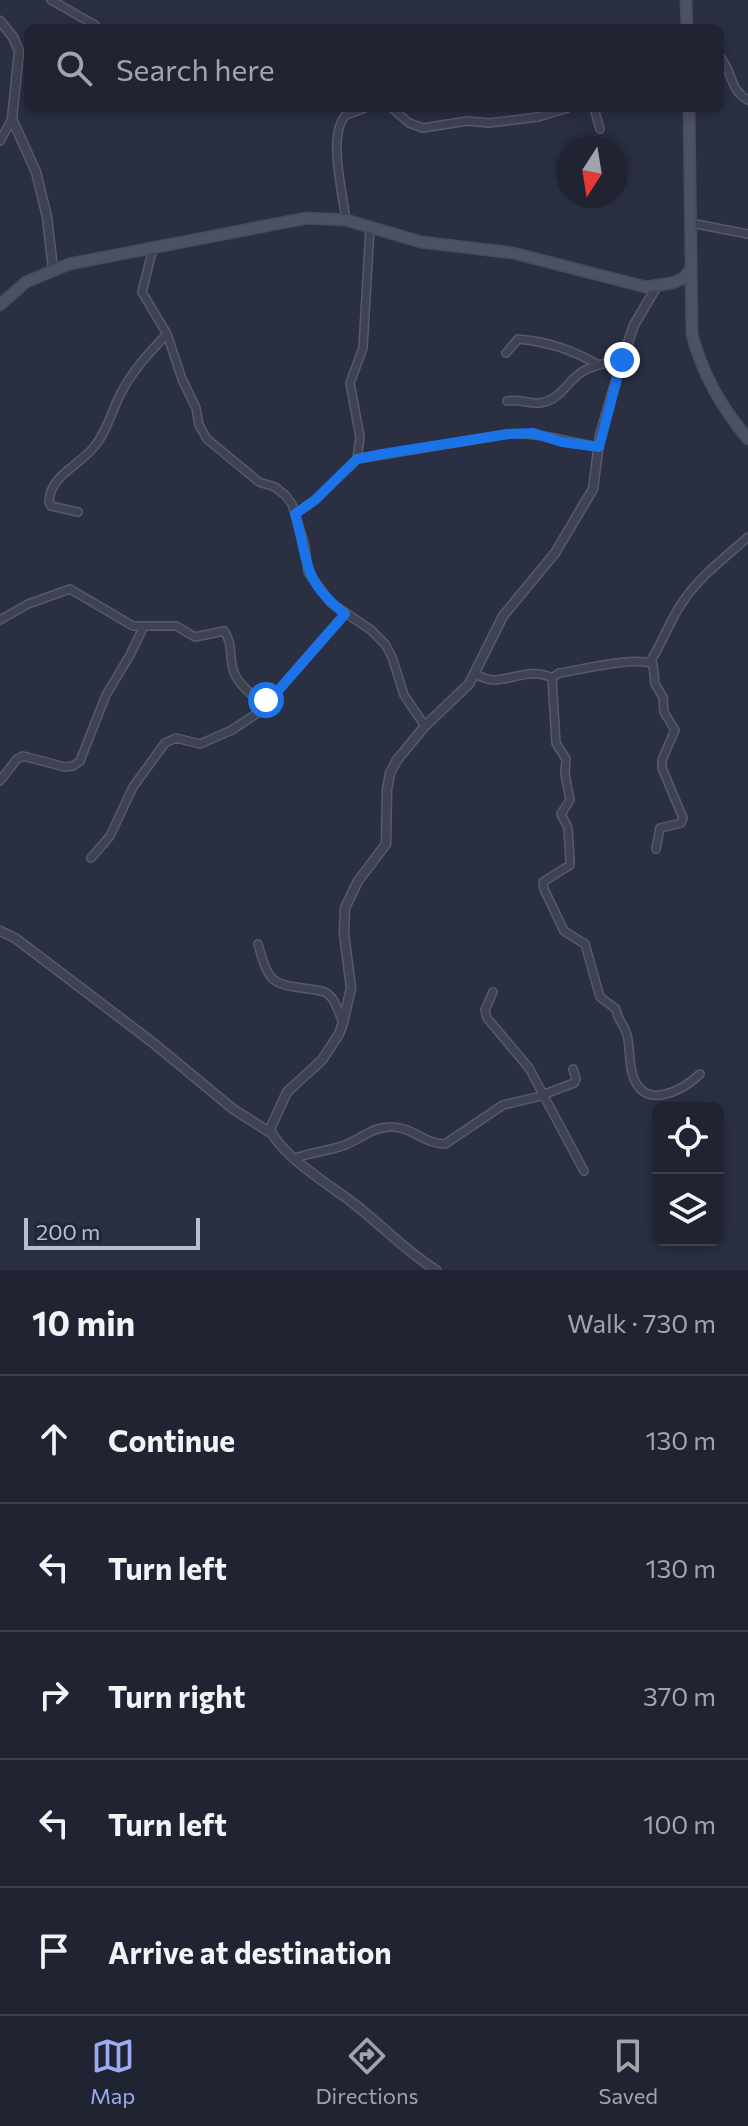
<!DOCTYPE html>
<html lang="en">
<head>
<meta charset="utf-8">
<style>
	body { margin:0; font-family:Commissioner,sans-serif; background:#282b3a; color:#f1f3f6 }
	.controls { position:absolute; right:24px; bottom:24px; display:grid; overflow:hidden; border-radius:12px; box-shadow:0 4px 12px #0003 }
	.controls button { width:72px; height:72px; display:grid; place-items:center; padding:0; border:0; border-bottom:2px solid #3d404d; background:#202332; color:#f1f3f6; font:40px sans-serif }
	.compass { position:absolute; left:556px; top:136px; width:72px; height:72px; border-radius:50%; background:#202332; box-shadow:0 4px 12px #0003; rotate:192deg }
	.scale { position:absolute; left:24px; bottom:20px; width:176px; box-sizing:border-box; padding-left:8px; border:4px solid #bbbecc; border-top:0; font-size:22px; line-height:28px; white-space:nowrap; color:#bbbecc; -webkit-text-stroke:6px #222737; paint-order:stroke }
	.stop { position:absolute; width:24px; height:24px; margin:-18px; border:6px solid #1a73e8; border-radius:50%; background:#fff }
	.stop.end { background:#1a73e8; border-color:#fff; box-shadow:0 2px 8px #0008 }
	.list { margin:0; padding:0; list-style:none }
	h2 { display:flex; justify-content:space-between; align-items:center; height:104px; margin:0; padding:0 32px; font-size:34px }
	h2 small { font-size:26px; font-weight:400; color:#a2a4ac }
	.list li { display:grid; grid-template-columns:52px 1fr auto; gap:24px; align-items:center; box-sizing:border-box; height:128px; padding:0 32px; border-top:2px solid #3d404d }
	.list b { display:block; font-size:30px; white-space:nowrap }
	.list em { font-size:26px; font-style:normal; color:#a2a4ac }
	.icon { flex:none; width:44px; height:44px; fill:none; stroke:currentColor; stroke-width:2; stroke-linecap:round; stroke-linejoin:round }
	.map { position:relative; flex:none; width:748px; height:1270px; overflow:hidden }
	.search { position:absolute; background:#202332; box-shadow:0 4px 12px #0003; left:24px; right:24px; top:24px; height:88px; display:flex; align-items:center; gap:20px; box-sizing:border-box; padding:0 28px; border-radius:12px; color:#a2a4ac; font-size:30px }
	.sheet { height:744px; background:#202332 }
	nav { display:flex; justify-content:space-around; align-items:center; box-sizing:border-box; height:112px; border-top:2px solid #3d404d; background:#202332; font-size:22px; color:#a2a4ac }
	nav a { display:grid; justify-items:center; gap:4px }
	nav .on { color:#9babf1 }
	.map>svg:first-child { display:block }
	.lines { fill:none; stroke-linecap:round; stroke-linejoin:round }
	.minor-casing { stroke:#565a69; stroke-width:10 }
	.tertiary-casing { stroke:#565a69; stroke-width:11 }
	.secondary-casing { stroke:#474b5b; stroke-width:13 }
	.minor { stroke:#3e4252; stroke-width:7 }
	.tertiary { stroke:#3e4252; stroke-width:8 }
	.secondary { stroke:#4c5165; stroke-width:10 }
	.route { stroke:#1a73e8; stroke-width:10 }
</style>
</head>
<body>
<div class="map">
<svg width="748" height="1270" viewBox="0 0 748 1270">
	<rect width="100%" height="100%" fill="#2a2f42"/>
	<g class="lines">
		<g class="minor-casing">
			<path id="minor" d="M51,0L95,25
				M720,57C733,71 729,90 748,100
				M392,108L409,123L423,128L467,121L489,123L538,117L568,108
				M594,108L600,129
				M0,141L12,119
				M346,220C343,194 327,134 346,115L365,108
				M691,223L748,234
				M153,248L142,292L167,334L182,379L196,408L199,425L207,439L259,482L275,487L285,495L292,504L305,546L308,572L331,603L371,630L385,644L392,657L404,695L425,726
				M506,353L518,339C550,342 572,350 599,365
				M507,401C520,398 532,406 545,402C560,398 567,383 579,374C589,366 609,362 622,360
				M357,459L508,434C539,432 568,442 599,447
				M78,512L51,506L49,502C50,475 79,466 94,447C106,433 111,414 119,397C130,373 149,353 167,334
				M295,514L315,500L357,459L360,437L350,383L363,348L370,228
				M0,620L28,604L70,589L133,626H176L195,637L224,631C233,643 229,656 233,669C236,682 249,692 258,700H268L276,693L345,614
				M650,662C663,642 670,619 684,600C701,575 726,557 748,537
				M474,674C480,676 487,680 494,680C513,679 534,668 552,678L556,743L566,759L565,774L570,800L561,814L568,828L570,860V865L543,882L544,889L564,931L585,944L600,997L616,1009C617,1019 623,1023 626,1032C631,1045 628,1062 633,1076C644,1111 682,1091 700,1074
				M552,678L559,673C581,670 635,656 653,664L655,684L663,697L664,712L675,730L662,760V768L683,818L681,823L660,828L656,849
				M0,781L17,759L23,756L65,767L73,766L80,761L106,695L130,655L143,628
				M91,858L110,836L133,787L165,743L176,738L200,744L232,730L256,714L266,700
				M258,944C269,983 271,984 309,989C316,990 323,990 328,994C336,1000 339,1014 343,1023
				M493,992L485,1010L487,1018L529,1068L584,1171
				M296,1158C312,1152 329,1151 345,1145C360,1139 374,1126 392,1127C412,1127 425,1144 445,1144L503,1105L537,1097L574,1083L576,1079L573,1069"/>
		</g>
		<g class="tertiary-casing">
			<path id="tertiary" d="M0,21L13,37L19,51L12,119L36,172L47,217L53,269
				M0,931L15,938L152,1042L233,1109L271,1133
				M436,1270C405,1251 382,1225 353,1203C330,1185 281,1156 270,1129L287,1092L322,1060L339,1034L343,1023L351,988L344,933L345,908L358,881L386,844L387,790L390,773L397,760L425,726L469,684L503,616L555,553L593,489L600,435L622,360L634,325L657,286"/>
		</g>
		<g class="secondary-casing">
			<path id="secondary" d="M686,0L687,28
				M689,108L692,334C702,374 721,407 748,439
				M0,305L26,282L69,264L307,218L346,220L421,242L513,253L646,287L672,283L684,278L689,271"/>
		</g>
		<use href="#minor" class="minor"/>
		<use href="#tertiary" class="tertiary"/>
		<use href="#secondary" class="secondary"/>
	</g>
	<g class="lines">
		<path class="route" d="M266,700L276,693L345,614C301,580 309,561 295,514L315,500L357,459L382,454L508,434L533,433L562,442L599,447L622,360"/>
	</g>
</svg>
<div class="controls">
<button><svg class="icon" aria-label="locate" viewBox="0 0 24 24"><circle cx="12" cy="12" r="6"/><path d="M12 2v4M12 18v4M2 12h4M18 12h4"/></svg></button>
<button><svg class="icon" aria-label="layers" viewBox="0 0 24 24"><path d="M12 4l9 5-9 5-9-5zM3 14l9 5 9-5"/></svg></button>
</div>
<svg class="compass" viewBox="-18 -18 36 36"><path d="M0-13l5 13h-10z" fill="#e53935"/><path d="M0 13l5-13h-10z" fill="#a2a4ac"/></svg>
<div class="scale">200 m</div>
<div class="stop" style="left:266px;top:700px"></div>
<div class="stop end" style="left:622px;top:360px"></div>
<div class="search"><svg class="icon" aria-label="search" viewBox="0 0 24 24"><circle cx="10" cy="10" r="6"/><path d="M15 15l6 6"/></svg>Search here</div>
</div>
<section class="sheet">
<h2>10 min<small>Walk · 730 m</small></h2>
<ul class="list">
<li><svg class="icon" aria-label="ahead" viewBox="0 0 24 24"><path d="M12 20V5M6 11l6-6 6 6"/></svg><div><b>Continue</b></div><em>130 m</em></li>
<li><svg class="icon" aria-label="left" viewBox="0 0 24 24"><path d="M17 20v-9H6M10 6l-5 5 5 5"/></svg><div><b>Turn left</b></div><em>130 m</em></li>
<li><svg class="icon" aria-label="right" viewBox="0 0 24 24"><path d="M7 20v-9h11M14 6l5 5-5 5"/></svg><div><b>Turn right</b></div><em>370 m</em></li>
<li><svg class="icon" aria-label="left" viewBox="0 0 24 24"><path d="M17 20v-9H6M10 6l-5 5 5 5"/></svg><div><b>Turn left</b></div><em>100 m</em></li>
<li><svg class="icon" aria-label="arrive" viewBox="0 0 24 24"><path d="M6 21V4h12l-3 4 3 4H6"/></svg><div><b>Arrive at destination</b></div></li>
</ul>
</section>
<nav>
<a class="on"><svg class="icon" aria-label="map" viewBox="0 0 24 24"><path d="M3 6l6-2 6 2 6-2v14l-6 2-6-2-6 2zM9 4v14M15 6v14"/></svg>Map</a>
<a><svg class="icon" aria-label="directions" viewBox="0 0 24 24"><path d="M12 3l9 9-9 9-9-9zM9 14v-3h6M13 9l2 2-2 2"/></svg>Directions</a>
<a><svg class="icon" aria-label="saved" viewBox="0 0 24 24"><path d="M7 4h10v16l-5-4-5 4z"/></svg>Saved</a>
</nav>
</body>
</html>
